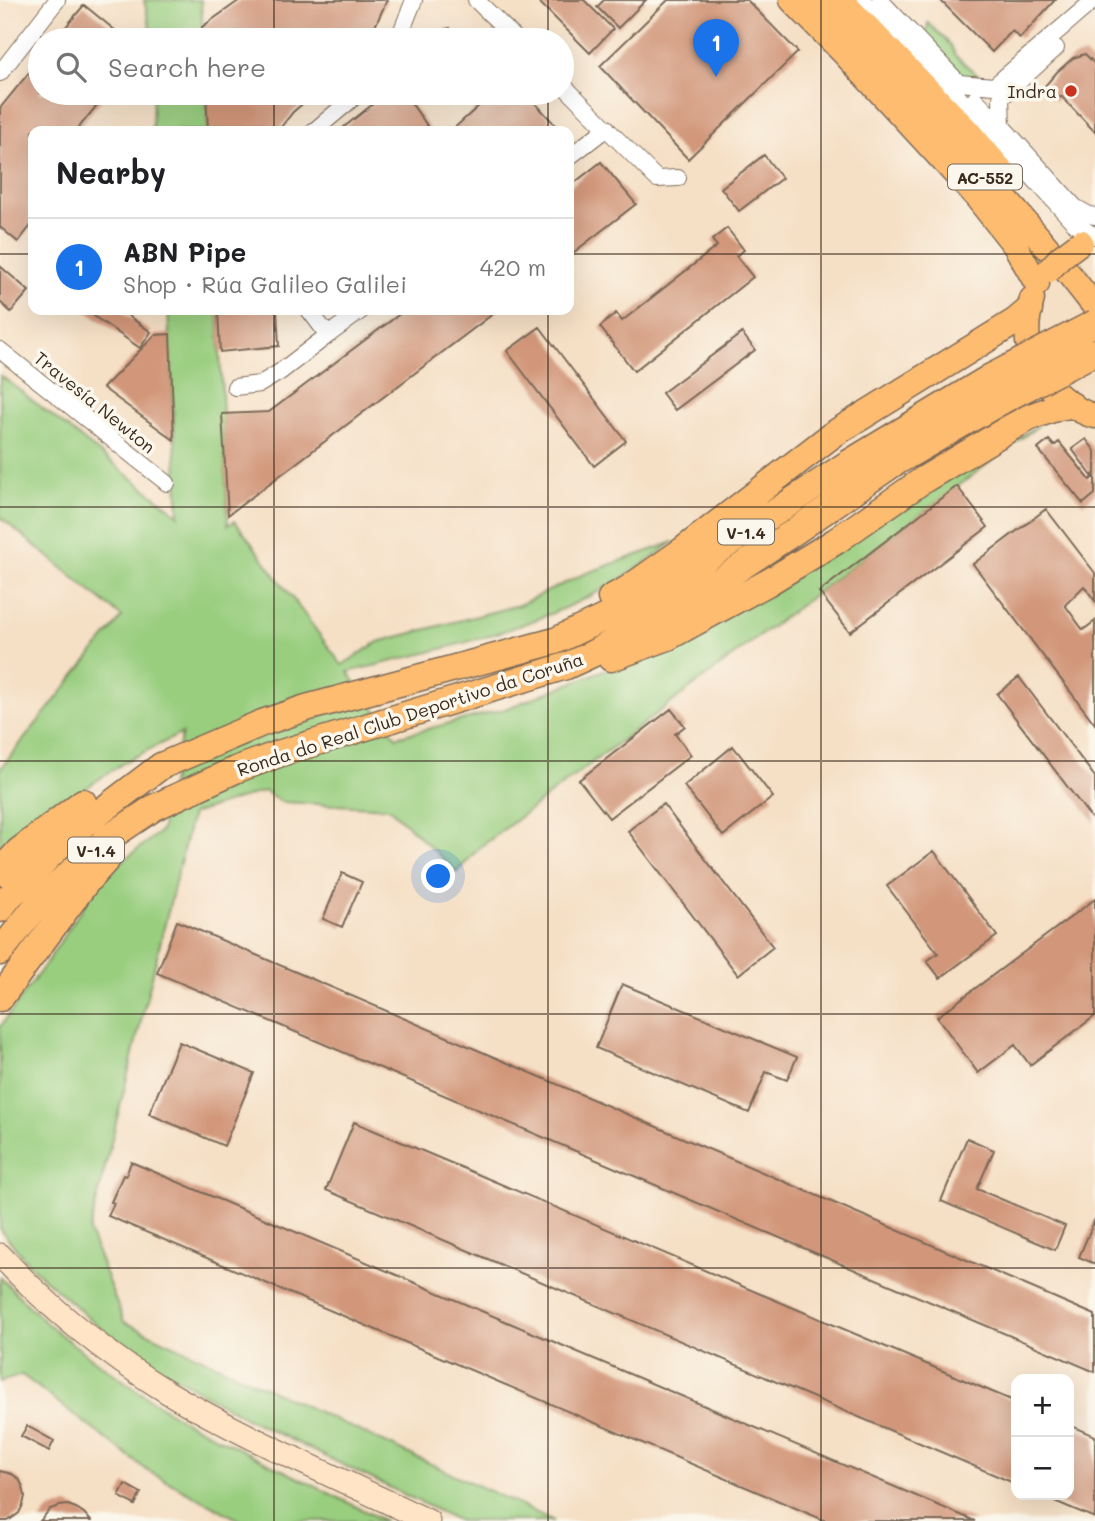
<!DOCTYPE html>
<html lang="en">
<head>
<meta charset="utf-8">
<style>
	body { margin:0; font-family:Mali,sans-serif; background:#f6f6f6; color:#202124 }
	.controls { position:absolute; right:21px; bottom:21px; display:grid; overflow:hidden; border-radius:14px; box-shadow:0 7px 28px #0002 }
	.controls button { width:63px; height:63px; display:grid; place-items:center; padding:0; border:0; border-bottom:2px solid #e0e0e0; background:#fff; color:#202124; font:35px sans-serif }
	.you { position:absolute; left:439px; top:877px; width:24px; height:24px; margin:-18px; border:5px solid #fff; border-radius:50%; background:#1a73e8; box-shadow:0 0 0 10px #1a73e833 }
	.badge { display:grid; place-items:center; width:46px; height:46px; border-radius:50%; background:#1a73e8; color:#fff; font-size:23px; font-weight:700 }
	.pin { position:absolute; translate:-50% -58px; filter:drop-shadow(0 2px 4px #0008) }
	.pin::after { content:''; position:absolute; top:37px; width:24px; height:21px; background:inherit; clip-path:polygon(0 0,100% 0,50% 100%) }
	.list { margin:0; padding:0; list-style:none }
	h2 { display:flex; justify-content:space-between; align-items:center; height:91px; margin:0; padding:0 28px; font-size:30px }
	h2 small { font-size:23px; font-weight:400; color:#757577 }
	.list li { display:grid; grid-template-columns:46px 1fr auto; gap:21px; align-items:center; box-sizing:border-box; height:98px; padding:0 28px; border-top:2px solid #e0e0e0 }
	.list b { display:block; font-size:26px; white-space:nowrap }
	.list p { margin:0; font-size:23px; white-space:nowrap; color:#757577 }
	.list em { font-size:23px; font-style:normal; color:#757577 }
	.icon { flex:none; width:38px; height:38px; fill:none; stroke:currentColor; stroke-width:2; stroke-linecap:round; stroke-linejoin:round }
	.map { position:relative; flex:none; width:1095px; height:1521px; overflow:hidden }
	.search { position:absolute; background:#fff; box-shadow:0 7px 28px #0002; left:28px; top:28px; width:546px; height:77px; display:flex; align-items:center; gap:18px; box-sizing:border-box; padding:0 24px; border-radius:38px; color:#757577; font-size:26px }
	.panel { position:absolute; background:#fff; box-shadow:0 7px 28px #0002; left:28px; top:126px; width:546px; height:189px; border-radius:14px }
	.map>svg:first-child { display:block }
	.green { fill:#99ce7f; stroke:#6a7c4e; stroke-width:2 }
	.building { fill:#d2977a }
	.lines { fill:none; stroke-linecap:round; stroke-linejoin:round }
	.minor-casing { stroke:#7c6958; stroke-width:18 }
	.secondary-casing { stroke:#7c6958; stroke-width:25 }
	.primary-casing { stroke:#7c6958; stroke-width:27 }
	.trunk-casing { stroke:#7c6958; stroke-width:29 }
	.minor { stroke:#fff; stroke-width:16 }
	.secondary { stroke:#ffe4c6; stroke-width:23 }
	.primary { stroke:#febc70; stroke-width:24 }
	.trunk { stroke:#febc70; stroke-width:26 }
	.primary-bridge-casing { stroke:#7c6958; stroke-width:27; stroke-linecap:butt }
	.trunk-bridge-casing { stroke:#7c6958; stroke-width:29; stroke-linecap:butt }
	.primary-bridge { stroke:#febc70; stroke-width:24 }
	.trunk-bridge { stroke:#febc70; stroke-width:26 }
	.grid { fill:none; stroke:#3b2a1e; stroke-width:2; stroke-opacity:0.55 }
	.poi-dot { fill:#c8321e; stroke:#fbf7ec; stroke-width:2.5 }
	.labels { text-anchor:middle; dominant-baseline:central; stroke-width:7; stroke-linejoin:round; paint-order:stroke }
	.shield { fill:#fbf7ec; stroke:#75685c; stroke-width:2 }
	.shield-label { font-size:16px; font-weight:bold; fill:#3b2a1e }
	.poi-label { font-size:18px; fill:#3b2a1e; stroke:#fbf7ec; text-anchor:end }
	.street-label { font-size:18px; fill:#3b2a1e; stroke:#fbf7ec }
</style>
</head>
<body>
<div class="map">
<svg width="1095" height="1521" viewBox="0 0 1095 1521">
	<rect width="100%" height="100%" fill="#fbf7ec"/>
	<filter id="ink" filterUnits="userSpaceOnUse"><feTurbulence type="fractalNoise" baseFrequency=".0143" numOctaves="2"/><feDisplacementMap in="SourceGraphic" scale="14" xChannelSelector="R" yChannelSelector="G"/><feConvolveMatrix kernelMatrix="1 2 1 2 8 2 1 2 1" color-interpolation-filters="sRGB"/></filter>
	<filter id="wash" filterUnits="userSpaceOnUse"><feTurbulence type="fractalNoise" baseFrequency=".00686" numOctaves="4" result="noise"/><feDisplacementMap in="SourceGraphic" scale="28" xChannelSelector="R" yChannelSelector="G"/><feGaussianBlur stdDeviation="1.57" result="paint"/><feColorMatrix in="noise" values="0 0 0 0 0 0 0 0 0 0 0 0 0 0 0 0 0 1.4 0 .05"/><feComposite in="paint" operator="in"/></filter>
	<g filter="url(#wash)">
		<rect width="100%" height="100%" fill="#f5dfc5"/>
		<path class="green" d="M144,0H201L203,40H153Z
			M928,23L951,45L955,55L983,80L963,77L927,41L926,34Z
			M153,93H206L208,131H152Z
			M168,310H218L228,525L235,521L342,665L378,642L519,605L584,574L674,542C652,558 631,574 607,587C528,631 435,651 348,672L396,737L505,709L663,647L1039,425L479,848L457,872L389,808L282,802L264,791L192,814L89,1232L124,1322L554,1521H459L248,1419L160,1368L97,1325L42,1277L22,1256L0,1229V1027L47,962L96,887L115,867L161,831L182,733L126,761L86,788L41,820L0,858V769L122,617L0,517V375L179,515Z
			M0,1277L46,1323L83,1352L145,1396L184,1421L385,1521H241L148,1471L22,1375L0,1382Z"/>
		<g id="blocks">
			<path class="building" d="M240,0H387L369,40H203L202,27Z
				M537,0H584L613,29L590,53Z
				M604,0H646L618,28L597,7Z
				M668,0H747L798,52L688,159L600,66Z
				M940,0H1055L1020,38L1012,31L992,52Z
				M84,5L127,40H55Z
				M450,28L454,40H423L422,37Z
				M1085,54L1094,63L1095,62V132L1061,96L1055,101L1044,87L1057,72L1073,58Z
				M40,59V93H107L76,131H33V223L18,242L0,227V108Z
				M206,93H315L293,112L278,131H208Z
				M387,93H404L431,131H339Z
				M493,93H526L559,129L556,131H451Z
				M764,155L782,178L739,211L721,188Z
				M601,162L636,204L569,256V187Z
				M727,228L744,250L736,256L753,277L634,371L600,327L616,313L622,321L717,246L712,240Z
				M0,266L29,291L11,312L0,302Z
				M85,310H120L151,332L140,348Z
				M218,310H277L279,346L220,352Z
				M405,310H498L228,515L222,414L269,412Z
				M540,327L626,441L594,466L507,351Z
				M742,333L755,350L675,410L662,393Z
				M170,334L174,440L103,388L155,335Z
				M1086,439L1095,451V473L1092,476L1072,449Z
				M1049,440L1054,446L1059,442L1090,480L1095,476V494L1083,504L1038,449Z
				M957,486L988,527L850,632L819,592Z
				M1046,509L1095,573V601L1084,586L1065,605L1083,630L1095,621V724L973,564Z
				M1019,677L1095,777V823L997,694Z
				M671,709L685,726L675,734L691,755L609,818L579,780Z
				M733,746L773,797L723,836L684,786Z
				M663,804L773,947L738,975L628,831Z
				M934,851L997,936L940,978L927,961L938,953L887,886Z
				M342,873L362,882L342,927L323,919Z
				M1095,899V1016L1030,1065L1015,1045L978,1073L937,1017Z
				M177,921L1095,1315V1372L157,973Z
				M622,984L797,1057L787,1080L766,1072L749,1113L596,1048Z
				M179,1042L254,1073L224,1146L149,1114Z
				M354,1122L1016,1402V1484L326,1190Z
				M967,1138L994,1150L977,1189L1065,1226L1055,1250L941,1201Z
				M131,1162L975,1521H826L108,1216L114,1203L111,1202L123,1175L126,1176Z
				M1095,1219V1264L1079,1257Z
				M1069,1425L1095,1436V1518L1040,1495H1069Z
				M27,1426L54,1441L49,1451L21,1436Z
				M0,1471L12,1474L19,1479L23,1487L25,1496L23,1505L19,1513L8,1521H0Z
				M125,1484L141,1493L135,1505L119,1496Z
				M68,1505L76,1508L84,1513L91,1521H40L50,1509L59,1506Z"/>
		</g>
	</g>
	<g filter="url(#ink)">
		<use href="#blocks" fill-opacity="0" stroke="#7c6958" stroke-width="2"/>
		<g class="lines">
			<g class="minor-casing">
				<path id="minor" d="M476,0L517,40
					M862,0L974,113L1076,225L1095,236
					M880,0L957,81
					M398,40L414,0
					M0,73L57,0
					M959,83L994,86L1094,0
					M562,84L657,179L678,178
					M975,99L1002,126L1075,207L1089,215L1095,216
					M1002,126L1001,98L1056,48
					M314,131L359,93
					M569,157L607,128
					M309,310L328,335L362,310
					M0,350L167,483
					M235,387L260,384L280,372L328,335"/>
			</g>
			<g class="secondary-casing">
				<path id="secondary" d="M0,1255C49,1308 107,1355 169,1393C250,1441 343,1480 428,1521"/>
			</g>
			<g class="primary-casing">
				<path id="primary" d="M792,0L844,53L975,195L1016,247L1037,284
					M816,0C914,98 1011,198 1095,307
					M841,0L967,130L1008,178
					M1032,299C1020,341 1030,374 1066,401C1075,408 1084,414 1095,416"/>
			</g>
			<g class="trunk-casing">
				<path id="trunk" d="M611,598L628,589L682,551L832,435L1016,321L1029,310
					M611,658L668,637L767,583L836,541L923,480L1010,428L1030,417L1058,407L1071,405
					M0,872L19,851L83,802
					M0,909L9,897L70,835L161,766L262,723L306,708L555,641L650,596L849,463L991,377
					M0,952L41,900L107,839L155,807L235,770L281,753L566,666L592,654L657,617L721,580L785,538L891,465L1003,400
					M0,998L87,881L107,859"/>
			</g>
			<use href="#minor" class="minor"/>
			<use href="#secondary" class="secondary"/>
			<use href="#primary" class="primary"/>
			<use href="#trunk" class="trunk"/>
			<g class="primary-bridge-casing">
				<path id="primary-bridge" d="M1049,270L1061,257L1081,242"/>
			</g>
			<g class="trunk-bridge-casing">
				<path id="trunk-bridge" d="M991,377L1095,323
					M1003,400L1095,352"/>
			</g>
			<use href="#primary-bridge" class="primary-bridge"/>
			<use href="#trunk-bridge" class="trunk-bridge"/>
		</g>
	</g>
	<path class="grid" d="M274,0V40M548,0V40M821,0V1521M274,93V131M548,93V131M0,254H33M569,254H1095M274,310V1521M548,310V1521M0,507H1095M0,761H1095M0,1014H1095M0,1268H1095"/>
	<circle class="poi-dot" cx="1071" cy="91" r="7"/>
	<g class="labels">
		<g class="shield">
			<rect x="948" y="164.5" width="74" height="25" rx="5"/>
			<rect x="718" y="519.5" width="56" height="25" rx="5"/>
			<rect x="68" y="837.5" width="56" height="25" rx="5"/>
		</g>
		<g class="shield-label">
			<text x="985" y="177">AC-552</text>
			<text x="746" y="532">V-1.4</text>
			<text x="96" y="850">V-1.4</text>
		</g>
		<g class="poi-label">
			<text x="1057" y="91">Indra</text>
		</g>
		<g class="street-label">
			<text transform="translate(95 402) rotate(39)">Travesía Newton</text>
			<text transform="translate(410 714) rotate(-18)">Ronda do Real Club Deportivo da Coruña</text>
		</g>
	</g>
</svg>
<div class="controls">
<button>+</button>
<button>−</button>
</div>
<div class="you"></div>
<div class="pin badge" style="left:716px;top:77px">1</div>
<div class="search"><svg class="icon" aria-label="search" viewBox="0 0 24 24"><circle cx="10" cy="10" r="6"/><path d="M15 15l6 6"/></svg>Search here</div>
<section class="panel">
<h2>Nearby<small></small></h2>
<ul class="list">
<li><span class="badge">1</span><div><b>ABN Pipe</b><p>Shop · Rúa Galileo Galilei</p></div><em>420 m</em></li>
</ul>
</section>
</div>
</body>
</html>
